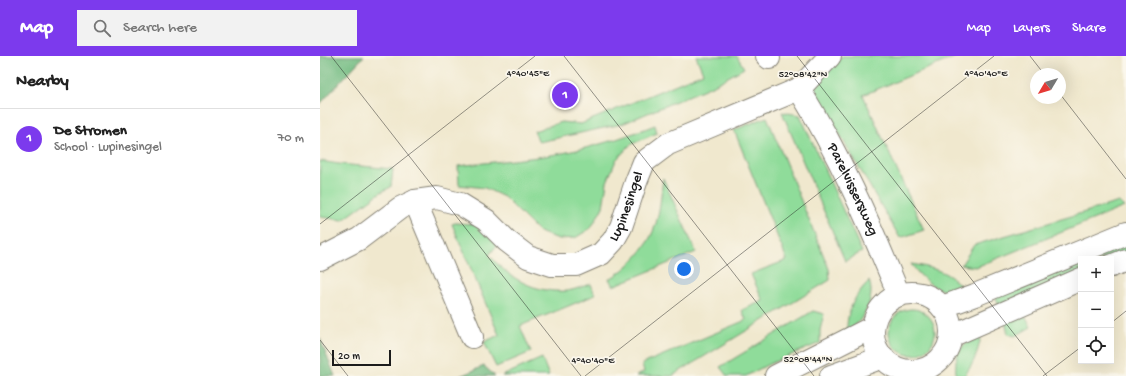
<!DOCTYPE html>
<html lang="en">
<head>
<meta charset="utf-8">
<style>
	body { margin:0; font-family:"Gochi Hand",sans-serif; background:#f2f2f2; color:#222 }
	.controls { position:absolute; right:12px; bottom:12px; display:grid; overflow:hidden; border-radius:0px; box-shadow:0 4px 16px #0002 }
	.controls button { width:36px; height:36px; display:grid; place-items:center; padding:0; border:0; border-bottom:1px solid #e0e0e0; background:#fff; color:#222; font:20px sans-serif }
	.compass { position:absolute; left:710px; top:12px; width:36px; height:36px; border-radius:50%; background:#fff; box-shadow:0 4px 16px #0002; rotate:232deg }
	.scale { position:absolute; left:12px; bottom:10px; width:59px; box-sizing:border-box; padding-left:4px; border:2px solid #1c1c1c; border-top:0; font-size:11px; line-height:14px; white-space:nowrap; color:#1c1c1c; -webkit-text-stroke:3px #fbf7ec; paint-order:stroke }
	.you { position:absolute; left:364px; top:213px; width:14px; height:14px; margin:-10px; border:3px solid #fff; border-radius:50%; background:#1a73e8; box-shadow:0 0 0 6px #1a73e833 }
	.badge { display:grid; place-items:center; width:26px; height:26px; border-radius:50%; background:#7c3aed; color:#fff; font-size:13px; font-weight:700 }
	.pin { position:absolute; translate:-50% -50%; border:2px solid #fff; box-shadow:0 1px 4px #0006 }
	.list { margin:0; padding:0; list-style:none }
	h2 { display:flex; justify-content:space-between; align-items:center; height:52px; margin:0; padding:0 16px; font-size:17px }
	h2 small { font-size:13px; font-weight:400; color:#767676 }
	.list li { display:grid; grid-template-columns:26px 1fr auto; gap:12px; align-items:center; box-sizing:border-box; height:60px; padding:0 16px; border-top:1px solid #e0e0e0 }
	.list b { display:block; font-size:15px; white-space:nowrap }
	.list p { margin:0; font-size:13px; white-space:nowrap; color:#767676 }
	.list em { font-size:13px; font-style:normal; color:#767676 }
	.icon { flex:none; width:22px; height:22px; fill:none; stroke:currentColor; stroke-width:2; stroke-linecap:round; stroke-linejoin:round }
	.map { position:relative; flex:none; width:806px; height:320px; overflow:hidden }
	header { display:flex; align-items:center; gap:24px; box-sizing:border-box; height:56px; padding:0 20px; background:#7c3aed; color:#fff }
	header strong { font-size:19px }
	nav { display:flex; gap:22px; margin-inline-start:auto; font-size:14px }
	.search { width:280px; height:36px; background:#f2f2f2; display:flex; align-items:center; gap:10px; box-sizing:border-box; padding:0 14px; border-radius:0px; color:#767676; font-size:15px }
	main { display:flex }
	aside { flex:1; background:#fff }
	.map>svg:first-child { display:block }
	.green { fill:#8fdc9a; stroke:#567c5b }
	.forest { fill:#73bc82; stroke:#486c4f }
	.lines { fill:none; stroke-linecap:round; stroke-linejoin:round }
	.minor-casing { stroke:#868275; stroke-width:24 }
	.minor { stroke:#fff; stroke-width:22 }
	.ticks { fill:none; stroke:#1c1c1c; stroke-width:1; stroke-opacity:0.45 }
	.labels { text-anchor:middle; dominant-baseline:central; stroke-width:3.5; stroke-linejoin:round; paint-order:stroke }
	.street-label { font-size:15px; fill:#1c1c1c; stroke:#fbf7ec }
	.ticks-label { font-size:10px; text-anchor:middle; fill:#1c1c1c; stroke:#fbf7ec; stroke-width:3.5; stroke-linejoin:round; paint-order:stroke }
</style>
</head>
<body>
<header>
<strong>Map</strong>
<div class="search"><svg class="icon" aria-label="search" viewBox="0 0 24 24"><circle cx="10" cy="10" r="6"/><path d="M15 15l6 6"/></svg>Search here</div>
<nav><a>Map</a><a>Layers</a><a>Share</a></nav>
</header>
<main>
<aside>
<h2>Nearby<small></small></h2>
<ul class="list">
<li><span class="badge">1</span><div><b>De Stromen</b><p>School · Lupinesingel</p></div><em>70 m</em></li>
</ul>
</aside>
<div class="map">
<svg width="806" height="320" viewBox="0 0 806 320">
	<rect width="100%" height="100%" fill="#fbf7ec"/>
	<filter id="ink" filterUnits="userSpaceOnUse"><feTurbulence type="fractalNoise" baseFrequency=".025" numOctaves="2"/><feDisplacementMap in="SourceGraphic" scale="8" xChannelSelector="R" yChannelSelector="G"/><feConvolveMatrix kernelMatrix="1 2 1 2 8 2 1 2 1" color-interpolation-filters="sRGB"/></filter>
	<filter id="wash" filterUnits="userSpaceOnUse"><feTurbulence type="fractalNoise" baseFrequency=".012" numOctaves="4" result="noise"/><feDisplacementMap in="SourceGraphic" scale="16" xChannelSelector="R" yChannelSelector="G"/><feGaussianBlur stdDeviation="0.9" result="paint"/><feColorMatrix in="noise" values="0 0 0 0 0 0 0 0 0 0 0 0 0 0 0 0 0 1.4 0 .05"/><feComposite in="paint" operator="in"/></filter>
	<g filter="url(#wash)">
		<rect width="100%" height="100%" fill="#f0e8ce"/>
		<path class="green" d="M376,0H417L424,12L394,29L302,68L219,86L214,75L241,66L261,68L383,17Z
			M522,0H638L543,39L604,174L580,182L509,60L499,45L494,33L500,21Z
			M462,56L480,59L542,196L525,205Z
			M447,61L509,213L510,224L352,320H316L324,316L322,308L426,264L422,254L443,245L431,218L467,204L414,74Z
			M335,69L337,77L310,89L296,104L287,126L283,151L271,172L255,182L239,183L219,176L184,141L165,132L139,129L138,110C177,105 218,103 257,94C283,88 310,79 335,69Z
			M0,105L19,108L73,113L71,131L61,136L23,164L0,161Z
			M343,122L376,196L293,230L289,223C307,214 327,192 334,173C340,158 341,138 343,122Z
			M799,146L804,151L656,211L641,209L654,189Z
			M135,167L156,168L178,188L169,199C190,223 214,237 247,235C255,234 263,230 271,228L275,239L200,270L211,296L176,311L164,286L179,279L132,168Z
			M806,183V199L791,203H761V218L680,251L674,238Z
			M591,208C610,211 633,216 643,234C639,235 634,236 630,236C613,234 600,220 591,208Z
			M549,225C554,237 549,251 542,261C539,267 532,272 527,277C526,256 534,240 549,225Z
			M569 276a23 23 0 1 1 46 0a23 23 0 1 1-46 0Z
			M493,255L504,258L500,274V287L447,309L426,320H407L400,311Z
			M706,261L711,271L695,280L688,278L685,265Z
			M662,275C659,292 655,307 644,320H636C634,293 641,291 662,275Z
			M222,302L229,320H182Z"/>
		<path class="forest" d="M0,0H44L0,48Z
			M0,282L15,320H0Z
			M164,310L175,320H140Z"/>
	</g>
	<g filter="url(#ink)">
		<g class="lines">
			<g class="minor-casing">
				<g id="minor">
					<path d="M447,0L449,2"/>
					<path id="s1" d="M479,33C519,98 550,168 579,239"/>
					<path d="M95,145L152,281"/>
					<path id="s2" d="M0,203L39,183L80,152L95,145L117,142L140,148L166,164L187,185L208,201L232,209H256L281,198L293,185L301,171L316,126L324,106L348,88L479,33L510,0"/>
					<path d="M791,210L806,204"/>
					<circle cx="592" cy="276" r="39"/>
					<path d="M622,251L655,239L806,177"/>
					<path d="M631,280L761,223"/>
					<path d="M456,320L553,271"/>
					<path d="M511,320L563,301"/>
				</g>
			</g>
			<use href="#minor" class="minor"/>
		</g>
	</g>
	<path class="ticks" d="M11,0L261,320M244,0L494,320M477,0L727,320M710,0L724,18M740,38L806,123M0,168L215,0M791,267L806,255M0,284L28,320M265,320L674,0M723,320L761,291"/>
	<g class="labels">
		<g class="street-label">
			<text stroke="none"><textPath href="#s1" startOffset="114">Parelvissersweg</textPath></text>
			<text stroke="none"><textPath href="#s2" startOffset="376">Lupinesingel</textPath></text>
		</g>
	</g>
	<g class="ticks-label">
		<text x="208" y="20">4°40'45"E</text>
		<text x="666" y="20">4°40'40"E</text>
		<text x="483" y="21">52°08'42"N</text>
		<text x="488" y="306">52°08'44"N</text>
		<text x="273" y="307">4°40'40"E</text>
	</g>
</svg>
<div class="controls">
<button>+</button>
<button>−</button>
<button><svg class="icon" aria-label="locate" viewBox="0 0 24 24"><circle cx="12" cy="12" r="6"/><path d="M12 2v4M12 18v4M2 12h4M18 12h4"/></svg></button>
</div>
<svg class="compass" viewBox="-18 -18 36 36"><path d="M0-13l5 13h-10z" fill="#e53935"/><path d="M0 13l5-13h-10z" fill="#767676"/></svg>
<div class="scale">20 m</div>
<div class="you"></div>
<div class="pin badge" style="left:245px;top:39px">1</div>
</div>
</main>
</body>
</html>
